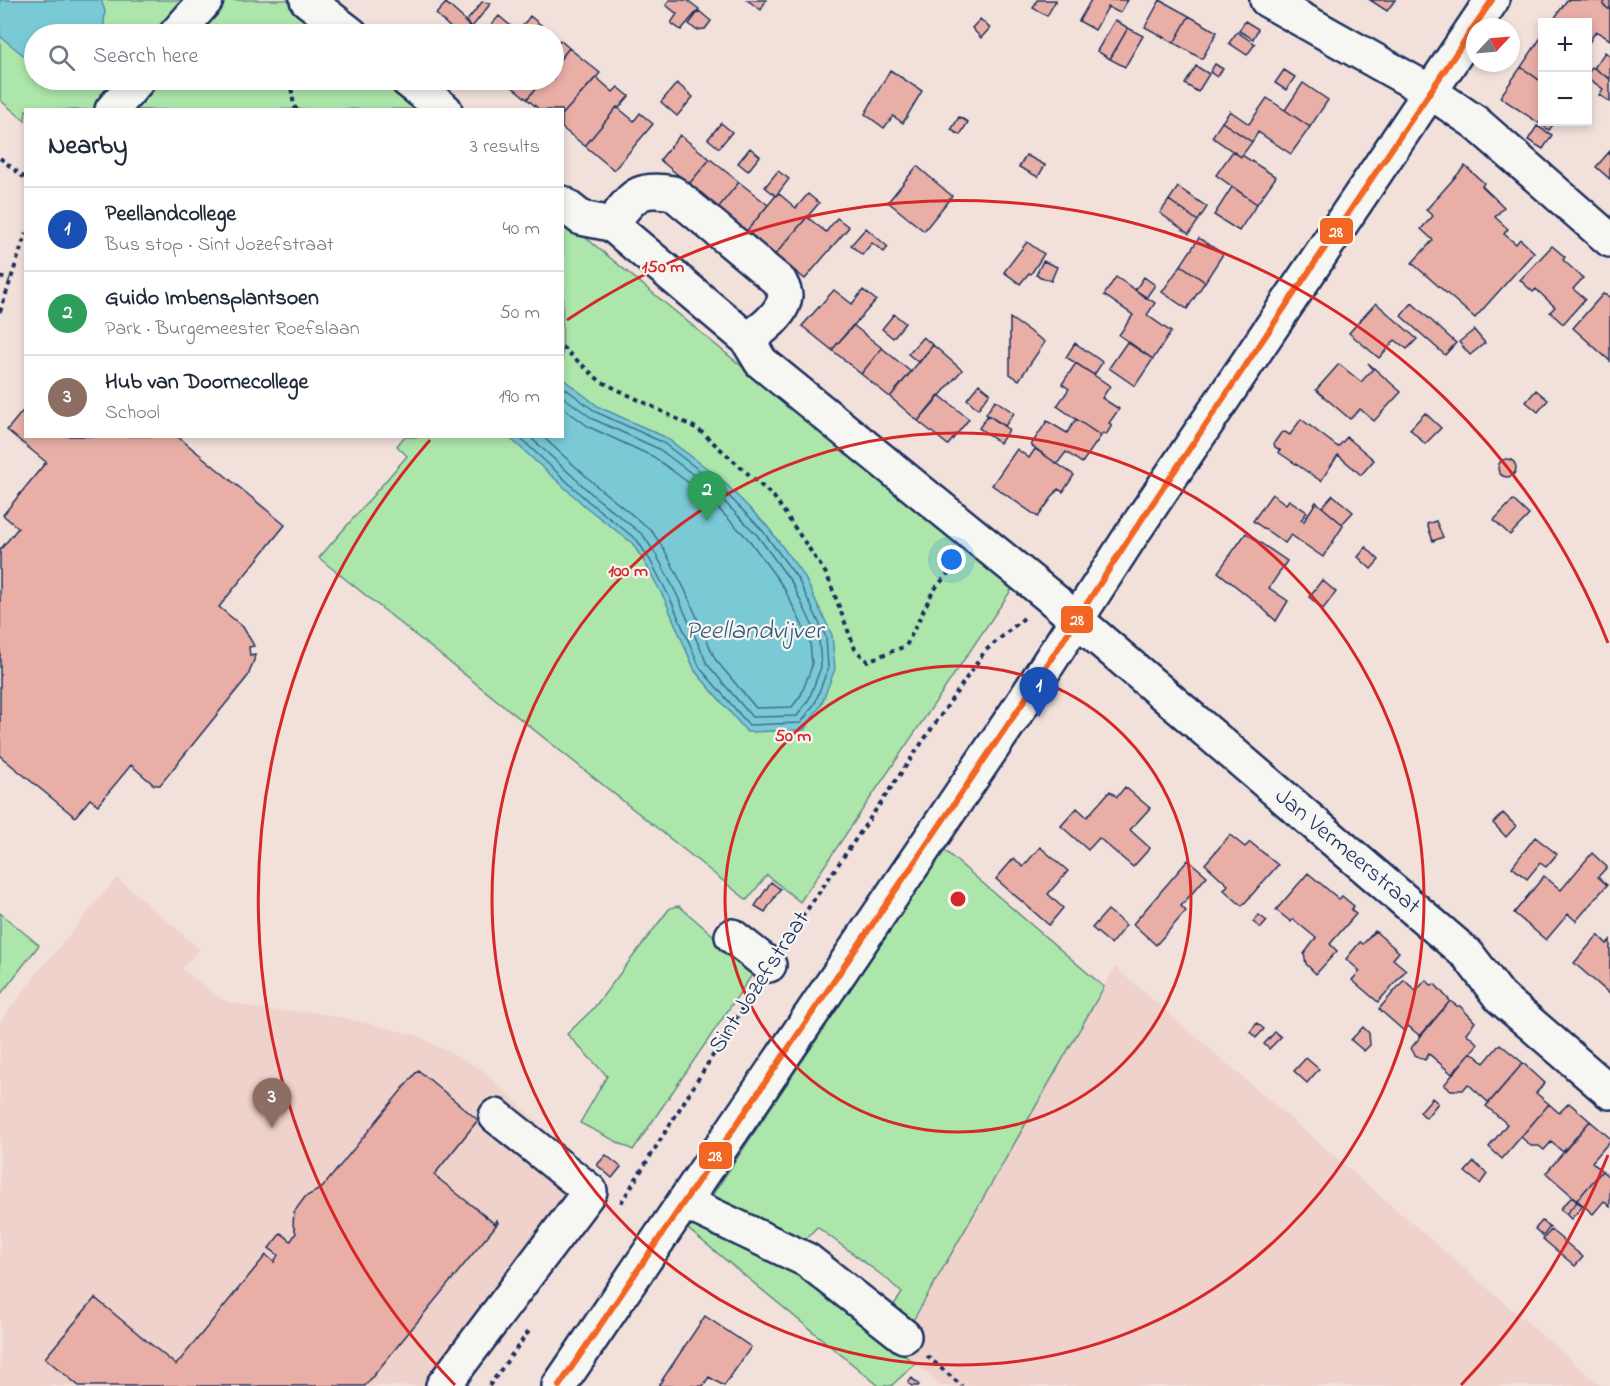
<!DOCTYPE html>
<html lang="en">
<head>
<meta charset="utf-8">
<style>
	body { margin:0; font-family:"Indie Flower",sans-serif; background:#f6f6f7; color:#1f2937 }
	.controls { position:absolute; right:18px; top:18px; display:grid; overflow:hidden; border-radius:0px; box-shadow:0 3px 9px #0003 }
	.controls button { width:54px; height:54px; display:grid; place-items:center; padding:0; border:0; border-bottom:2px solid #e0e1e3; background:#fff; color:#1f2937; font:30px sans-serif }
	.compass { position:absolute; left:1466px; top:18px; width:54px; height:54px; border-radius:50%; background:#fff; box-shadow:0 3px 9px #0003; rotate:64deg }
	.you { position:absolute; left:952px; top:560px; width:21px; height:21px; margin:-15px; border:4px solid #fff; border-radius:50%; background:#1a73e8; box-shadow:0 0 0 9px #1a73e833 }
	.badge { display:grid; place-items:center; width:39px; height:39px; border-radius:50%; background:#d1495b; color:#fff; font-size:20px; font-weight:700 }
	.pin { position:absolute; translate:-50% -50px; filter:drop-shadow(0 2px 3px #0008) }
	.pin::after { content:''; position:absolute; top:32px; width:21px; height:18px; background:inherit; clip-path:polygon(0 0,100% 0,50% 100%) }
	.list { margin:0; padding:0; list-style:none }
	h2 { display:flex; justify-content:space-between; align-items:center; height:78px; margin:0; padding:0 24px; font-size:26px }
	h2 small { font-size:20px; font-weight:400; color:#747a83 }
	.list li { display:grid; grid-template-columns:39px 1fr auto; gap:18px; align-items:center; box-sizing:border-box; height:84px; padding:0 24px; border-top:2px solid #e0e1e3 }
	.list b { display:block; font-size:22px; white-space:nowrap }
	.list p { margin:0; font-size:20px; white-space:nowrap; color:#747a83 }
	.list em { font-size:20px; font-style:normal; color:#747a83 }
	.icon { flex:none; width:33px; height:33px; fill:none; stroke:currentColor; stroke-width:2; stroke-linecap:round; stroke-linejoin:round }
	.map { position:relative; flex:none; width:1610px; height:1386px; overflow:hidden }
	.search { position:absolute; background:#fff; box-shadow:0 3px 9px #0003; left:24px; top:24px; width:540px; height:66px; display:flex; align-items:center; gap:15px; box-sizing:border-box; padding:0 21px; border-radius:33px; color:#747a83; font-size:22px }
	.panel { position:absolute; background:#fff; box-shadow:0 3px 9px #0003; left:24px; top:108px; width:540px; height:330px; border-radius:0px }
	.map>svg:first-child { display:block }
	.built { fill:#efd2cb }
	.green { fill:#ade6ab; stroke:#648a84; stroke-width:1.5 }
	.water { fill:#7acad6; stroke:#548ca6; stroke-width:1.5 }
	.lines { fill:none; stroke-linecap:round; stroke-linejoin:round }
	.shore { stroke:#416d8e; stroke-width:1.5 }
	.building { fill:#e9afa6; stroke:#1b2f5e; stroke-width:1.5 }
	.minor-casing { stroke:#1b2f5e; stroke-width:38 }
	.path { stroke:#1b2f5e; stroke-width:4; stroke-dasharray:4.5 4.5; stroke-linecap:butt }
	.minor { stroke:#f6f6f2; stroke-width:33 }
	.bus-1-casing { stroke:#f6f6f2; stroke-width:10 }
	.bus-1 { stroke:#f26522; stroke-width:6 }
	.ring { fill:none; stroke:#d62828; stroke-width:3 }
	.labels { text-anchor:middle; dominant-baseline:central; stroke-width:4.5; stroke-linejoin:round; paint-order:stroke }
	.street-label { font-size:24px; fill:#1b2f5e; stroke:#f6f6f2 }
	.water-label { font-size:26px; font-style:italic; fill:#33567c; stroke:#f6f6f2 }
	.centre { fill:#d62828; stroke:#f6f6f2; stroke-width:3 }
	.ring-label { font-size:18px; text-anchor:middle; font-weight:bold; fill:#d62828; stroke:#f6f6f2; stroke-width:4.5; stroke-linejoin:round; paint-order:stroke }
	.line-badge { stroke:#f6f6f2; stroke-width:2 }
	.badge-label { font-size:16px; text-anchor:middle; font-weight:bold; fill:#fff }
</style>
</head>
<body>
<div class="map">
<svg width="1610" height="1386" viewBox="0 0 1610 1386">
	<rect width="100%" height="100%" fill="#f2e1db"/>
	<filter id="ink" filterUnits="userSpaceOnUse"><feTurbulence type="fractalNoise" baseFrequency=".0167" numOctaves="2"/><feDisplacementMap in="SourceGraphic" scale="12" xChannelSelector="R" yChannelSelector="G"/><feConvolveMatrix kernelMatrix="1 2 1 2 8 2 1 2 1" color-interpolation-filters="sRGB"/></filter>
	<g filter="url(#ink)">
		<path class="built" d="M117,878L200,949L182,969L225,1001L263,1010L313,1012L377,1025L418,1036L481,1069L606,1187L454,1386H0V1022L41,968Z
			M1115,967L1601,1386H941L897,1348Z"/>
		<path class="green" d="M0,0H296L338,34H34V80H393L429,109L26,110L25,121L0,100Z
			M563,219L1012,589L800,902L767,875L747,900L319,558L407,456L397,446L404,437L562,436Z
			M944,850L1104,987L911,1324L891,1309L902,1293L887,1279L817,1227L801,1244L711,1197Z
			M679,906L749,966L752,975L633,1150L580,1123L607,1076L567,1034L593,1009L670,908Z
			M0,913L39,945L0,995Z
			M696,1218L798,1266L915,1364L891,1386H879L688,1229Z"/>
		<path class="water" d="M0,0H101L105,11L103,34H34V64L0,36Z
			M563,379L599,407L665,437L720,478L767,526L804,576L832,635L835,669L821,705L804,730L747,732L695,671L665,600L645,563L632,543L586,507L509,437L562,436Z"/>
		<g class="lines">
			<path class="shore" d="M518,436L589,502L637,540L650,560L670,598L700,668L749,725L801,723L815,703L828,668L826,637L798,579L762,530L716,483L662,442L596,412L562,386
				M529,436L594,496L643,535L657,556L677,595L707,664L752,717L797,716L809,699L821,667L819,639L792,583L757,535L711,488L659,449L593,419L562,396
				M542,436L600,489L651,530L665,551L685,590L715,659L756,708L792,707L801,695L812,666L810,641L784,588L750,541L705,495L654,457L589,427L562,407"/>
		</g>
		<path class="building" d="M669,0H687L699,9L681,30L671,23L677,14L666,5Z
			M747,0H766L761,10Z
			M1037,0H1056L1047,16L1033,8Z
			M1091,0H1128L1120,13L1108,7L1095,30L1079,21Z
			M1160,0L1189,16L1174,43L1145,27Z
			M1370,0H1395L1387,11Z
			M1567,0L1605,1L1603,5L1610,10V40L1596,31L1588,44V22H1552Z
			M1603,0H1610V10L1603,5L1605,1Z
			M482,2L491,3L472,27L466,22Z
			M446,3L465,20L464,21L470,27L464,34H457L436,14Z
			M699,11L711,21L705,29L696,30L689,24Z
			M499,16L518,32L530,16L541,25L534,34H483Z
			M1189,16L1217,32L1202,59L1174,43Z
			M980,19L990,28L981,38L972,28Z
			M1115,20L1128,28L1110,59L1097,51Z
			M1245,21L1258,29L1253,39L1239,31Z
			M1128,28L1143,36L1125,67L1110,59Z
			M1237,32L1255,44L1247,55L1229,43Z
			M1542,36V82L1521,67Z
			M560,40L569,48L554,67V48Z
			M569,48L600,73L562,115V110H540L527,99L543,80H554V67Z
			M1605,52L1610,56V79L1594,68Z
			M1215,64L1223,69L1217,77L1210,72Z
			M1196,66L1209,74L1198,92L1185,84Z
			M1521,67L1542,82V122H1555L1549,130L1500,97Z
			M1592,67L1610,79V102L1599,95L1603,89L1588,78V74Z
			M890,70L922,91L903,123L893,116L884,128L865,114Z
			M1284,70L1295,77L1286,90L1275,83Z
			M596,77L613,92L618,87L629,96L619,108L617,107L585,146L562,128V115Z
			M504,80H543L527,99Z
			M677,83L693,97L677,116L661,102Z
			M1303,83L1328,100L1310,127L1285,110Z
			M1267,98L1310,127L1291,154L1258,132L1252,142L1222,122L1230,111L1249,124Z
			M617,107L634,121L640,113L653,124L614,170L585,146Z
			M959,117L968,122L960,135L951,130Z
			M1222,122L1252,142L1241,157L1212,137Z
			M721,123L732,132L719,148L708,139Z
			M1537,126L1552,135L1543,149L1528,140Z
			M680,135L710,159L689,184L660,160Z
			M750,148L760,156L748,171L738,163Z
			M1233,151L1241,157L1242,155L1276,177L1257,204L1216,175Z
			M1610,151V179L1596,167Z
			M1026,155L1045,165L1038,177L1019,167Z
			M710,159L739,182L718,208L689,184Z
			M917,166L952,196L924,231L888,202Z
			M1465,166L1484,183L1482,186L1504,207L1495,217L1508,229L1504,234L1516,244L1520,239L1534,252L1475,318L1412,263L1433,240L1421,229L1433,216L1426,210Z
			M778,171L789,179L776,196L765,187Z
			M739,182L768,205L746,232L718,208Z
			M1178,187L1207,207L1198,221L1169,200Z
			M1232,187L1257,204L1239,231L1214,215Z
			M778,193L796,208L808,194L819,203L775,255L746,232Z
			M1169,200L1198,221L1189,234L1160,213Z
			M807,217L826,232L837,218L849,227L805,279L775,255Z
			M866,228L888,247L884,252L872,243L862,255L851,245Z
			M1199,238L1223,254L1205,282L1181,265Z
			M1027,242L1044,254L1031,274L1029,273L1020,284L1004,272Z
			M1552,246L1565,257L1563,260L1583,278L1573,289L1585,299L1563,324L1550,312L1555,307L1536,289L1533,292L1520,280Z
			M1043,261L1057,267L1051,281L1036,275Z
			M1181,265L1205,282L1187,309L1162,292Z
			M1116,277L1155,303L1147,315L1171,332L1153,359L1119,335L1133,315L1104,295Z
			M1144,277L1155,285L1146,298L1135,290Z
			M834,290L852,304L863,290L876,300L832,350L802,326Z
			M1603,294L1610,297V361L1573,328Z
			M1376,303L1417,339L1407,349L1395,340L1379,358L1349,333Z
			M1412,303L1456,343L1445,355L1401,316Z
			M894,314L905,323L893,338L882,329Z
			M1010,318L1045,342L1019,380L1010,374Z
			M853,325L882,348L861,374L832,350Z
			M1474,330L1485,343L1470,355L1459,342Z
			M923,337L933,345L919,363L908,354Z
			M1127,342L1153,359L1135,386L1109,368Z
			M1075,343L1101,361L1102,363L1094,375L1066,357Z
			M933,345L962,370L918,421L890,397Z
			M882,348L911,372L890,397L861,374Z
			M1076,363L1110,386L1102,398L1119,409L1109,423L1112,425L1106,435L1103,433L1101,436L1057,406L1069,389L1062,384Z
			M1368,363L1401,392L1374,421L1360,409L1350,419L1316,390L1339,364L1361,382L1373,369Z
			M979,384L990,393L978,409L967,399Z
			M1536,390L1548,400L1538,412L1526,402Z
			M939,395L969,419L948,445L918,421Z
			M995,400L1014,413L1005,426L986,414Z
			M26,407V436H177L285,525L219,607L243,627L252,642L254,646L249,647L250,656L255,655L254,660L248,676L160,785H154L131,765L98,805L90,799L75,817L0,756V550L18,528L3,515L46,462L7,430Z
			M1425,413L1441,428L1425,444L1410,429Z
			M988,415L1009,430L1000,443L979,428Z
			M1076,419L1101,436L1082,463L1066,452L1057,464L1031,445L1047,421L1067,433Z
			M1301,419L1338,447L1347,437L1374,460L1361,475L1338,455L1321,481L1278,452L1280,450L1275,447L1274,443L1281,433L1285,432L1290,435Z
			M1017,449L1029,458L1035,449L1074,475L1063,492L1058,489L1038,517L992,485Z
			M1498 468a9 9 0 1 1 18 0a9 9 0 1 1-18 0Z
			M1272,494L1286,504L1289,500L1307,512L1301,520L1304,521L1316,502L1342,524L1343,526L1323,557L1291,535L1285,543L1253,521Z
			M1333,495L1353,512L1342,524L1322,507Z
			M1513,500L1529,515L1510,535L1494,520Z
			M1436,521L1443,537L1433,541L1427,524Z
			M1246,533L1287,561L1269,588L1288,601L1276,621L1258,604L1218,572Z
			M1366,547L1379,560L1371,569L1358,557Z
			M1322,580L1336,592L1323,609L1309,597Z
			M1125,787L1150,808L1130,830L1150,848L1133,867L1099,838L1088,850L1061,826L1077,808L1087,817L1110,791L1117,797Z
			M1503,813L1516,826L1506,837L1493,823Z
			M1230,835L1245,847L1250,842L1278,865L1242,906L1224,890L1228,885L1205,864Z
			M1535,837L1557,854L1546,867L1540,863L1527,879L1512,867Z
			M1040,847L1068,871L1048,894L1063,908L1049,925L996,879L1014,858L1023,867Z
			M1592,853L1607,867L1598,877L1607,885L1576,921L1568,914L1546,940L1514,913L1544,876L1561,890Z
			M1188,860L1207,876L1181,906L1186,911L1156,945L1133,924Z
			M1308,873L1339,899L1342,896L1354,906L1351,910L1356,914L1330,944L1337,951L1316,974L1306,964L1304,954L1316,938L1293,919L1291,922L1276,910Z
			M771,882L780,889L765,912L755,906Z
			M1108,910L1126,925L1111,944L1092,928Z
			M1259,915L1267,921L1261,928L1253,922Z
			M1375,931L1399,952L1393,959L1406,970L1378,1002L1352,980L1360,971L1346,959L1360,942L1363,944Z
			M1598,935L1607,944L1610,940V994L1574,963Z
			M1404,980L1416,991L1426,980L1431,985L1435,984L1450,1001L1420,1036L1408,1026L1404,1031L1379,1009Z
			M1450,1001L1457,1006H1460L1475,1022L1466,1033L1478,1044L1452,1074L1429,1054L1425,1060L1415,1055L1411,1048Z
			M1257,1023L1264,1029L1256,1038L1250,1032Z
			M1363,1027L1369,1033L1370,1045L1364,1051L1351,1040Z
			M1275,1032L1281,1037L1269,1049L1264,1044Z
			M1500,1044L1523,1063L1489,1103L1468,1084L1463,1090H1451L1444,1085L1471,1052L1484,1063Z
			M1306,1058L1319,1069L1307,1083L1294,1071Z
			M1523,1063L1545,1083L1536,1093L1549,1104L1502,1159L1489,1147L1507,1124L1486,1106Z
			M418,1070L478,1120L434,1175L495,1224L497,1220L498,1223L365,1386H79L45,1358L95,1298L176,1365L266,1255L274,1262L278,1255L269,1248L281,1233L291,1241L296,1233L293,1225L294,1212L305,1197L322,1188Z
			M1432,1098L1438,1103L1426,1118L1420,1112Z
			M1569,1103L1590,1121L1563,1152L1551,1142L1544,1150L1539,1146H1531L1521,1137L1549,1104L1559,1113Z
			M1590,1121L1610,1138V1141L1592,1162L1602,1171L1577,1200L1546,1173Z
			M606,1155L621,1167L612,1178L597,1165Z
			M1474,1162L1487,1174L1480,1184L1465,1172Z
			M1602,1171L1610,1178V1207L1604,1201L1593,1214L1577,1200Z
			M1572,1197L1577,1202L1566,1214L1560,1209Z
			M1577,1202L1583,1206L1571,1219L1566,1214Z
			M1542,1221L1550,1227L1543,1236L1535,1229Z
			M1551,1230L1583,1257L1575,1266L1543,1239Z
			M705,1316L751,1347L724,1386L709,1377L703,1386H658Z
			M912,1378L919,1385L918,1386H912L908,1383Z"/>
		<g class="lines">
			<g class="minor-casing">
				<path id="minor" d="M307,0L351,34
					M1267,0L1429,91L1475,122L1610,240
					M176,34L206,0
					M407,80L445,110
					M112,110L138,80
					M562,203L581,218L611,224L747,339L761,362L1049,596L1468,955L1500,997L1610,1092
					M611,224C633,198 635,186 673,193L780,282C782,286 785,291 785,296C783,314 762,330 747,339
					M732,936L769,965
					M684,1202L807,1260L904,1336
					M443,1386L590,1191L496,1116
					M559,1386L1022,704L1130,537L1492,0"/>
			</g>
			<path class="path" d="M290,80L294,106L297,110
				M0,158L26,179
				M0,277L10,280
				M0,312L26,233
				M562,347L600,381L698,429L774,497L827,575L855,649L867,661L906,646L933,591L958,562
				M787,939L985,651L1024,618
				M621,1203L753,991
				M927,1356L962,1386
				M489,1386L529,1331"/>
			<use href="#minor" class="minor"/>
			<g class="bus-1-casing">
				<path id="bus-1" d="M559,1386L1022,704L1130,537L1492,0"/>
			</g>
			<use href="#bus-1" class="bus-1"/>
		</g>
	</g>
	<g class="ring">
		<circle cx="958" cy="899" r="233"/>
		<circle cx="958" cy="899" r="466"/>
		<path d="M1608 1155A699 699 0 0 1 1461 1385M455 1385A699 699 0 0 1 430 440M567 320A699 699 0 0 1 1608 643"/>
	</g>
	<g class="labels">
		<g class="street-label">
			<text transform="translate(1347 852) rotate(40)">Jan Vermeerstraat</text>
			<text transform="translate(760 983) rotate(-57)">Sint Jozefstraat</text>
		</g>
		<g class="water-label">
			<text x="754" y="632">Peellandvijver</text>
		</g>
	</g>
	<circle cx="958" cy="899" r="9" class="centre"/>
	<g class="ring-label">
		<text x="663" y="272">150 m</text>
		<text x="628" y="576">100 m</text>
		<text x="793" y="741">50 m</text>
	</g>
	<g class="line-badge">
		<rect x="1319" y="217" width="35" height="28" rx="6" fill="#f26522"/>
		<rect x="1060" y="605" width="34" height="29" rx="6" fill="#f26522"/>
		<rect x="698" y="1141" width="35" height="29" rx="6" fill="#f26522"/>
	</g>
	<g class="badge-label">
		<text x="1336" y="237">28</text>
		<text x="1077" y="625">28</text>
		<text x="715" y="1161">28</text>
	</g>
</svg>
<div class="controls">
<button>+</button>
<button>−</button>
</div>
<svg class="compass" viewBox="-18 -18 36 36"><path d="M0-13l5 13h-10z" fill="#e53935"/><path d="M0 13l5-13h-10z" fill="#747a83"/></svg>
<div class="you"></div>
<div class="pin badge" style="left:1039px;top:717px;background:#1a4fb4">1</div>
<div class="pin badge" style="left:707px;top:521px;background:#2e9e5b">2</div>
<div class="pin badge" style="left:272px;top:1128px;background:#8d6e63">3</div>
<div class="search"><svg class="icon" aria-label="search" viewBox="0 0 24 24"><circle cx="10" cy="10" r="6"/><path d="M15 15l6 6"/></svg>Search here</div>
<section class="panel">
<h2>Nearby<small>3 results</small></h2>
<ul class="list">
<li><span class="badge" style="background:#1a4fb4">1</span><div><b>Peellandcollege</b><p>Bus stop · Sint Jozefstraat</p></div><em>40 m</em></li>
<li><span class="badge" style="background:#2e9e5b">2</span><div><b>Guido Imbensplantsoen</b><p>Park · Burgemeester Roefslaan</p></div><em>50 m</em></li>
<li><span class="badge" style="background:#8d6e63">3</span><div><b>Hub van Doornecollege</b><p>School</p></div><em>190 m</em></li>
</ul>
</section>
</div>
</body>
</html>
